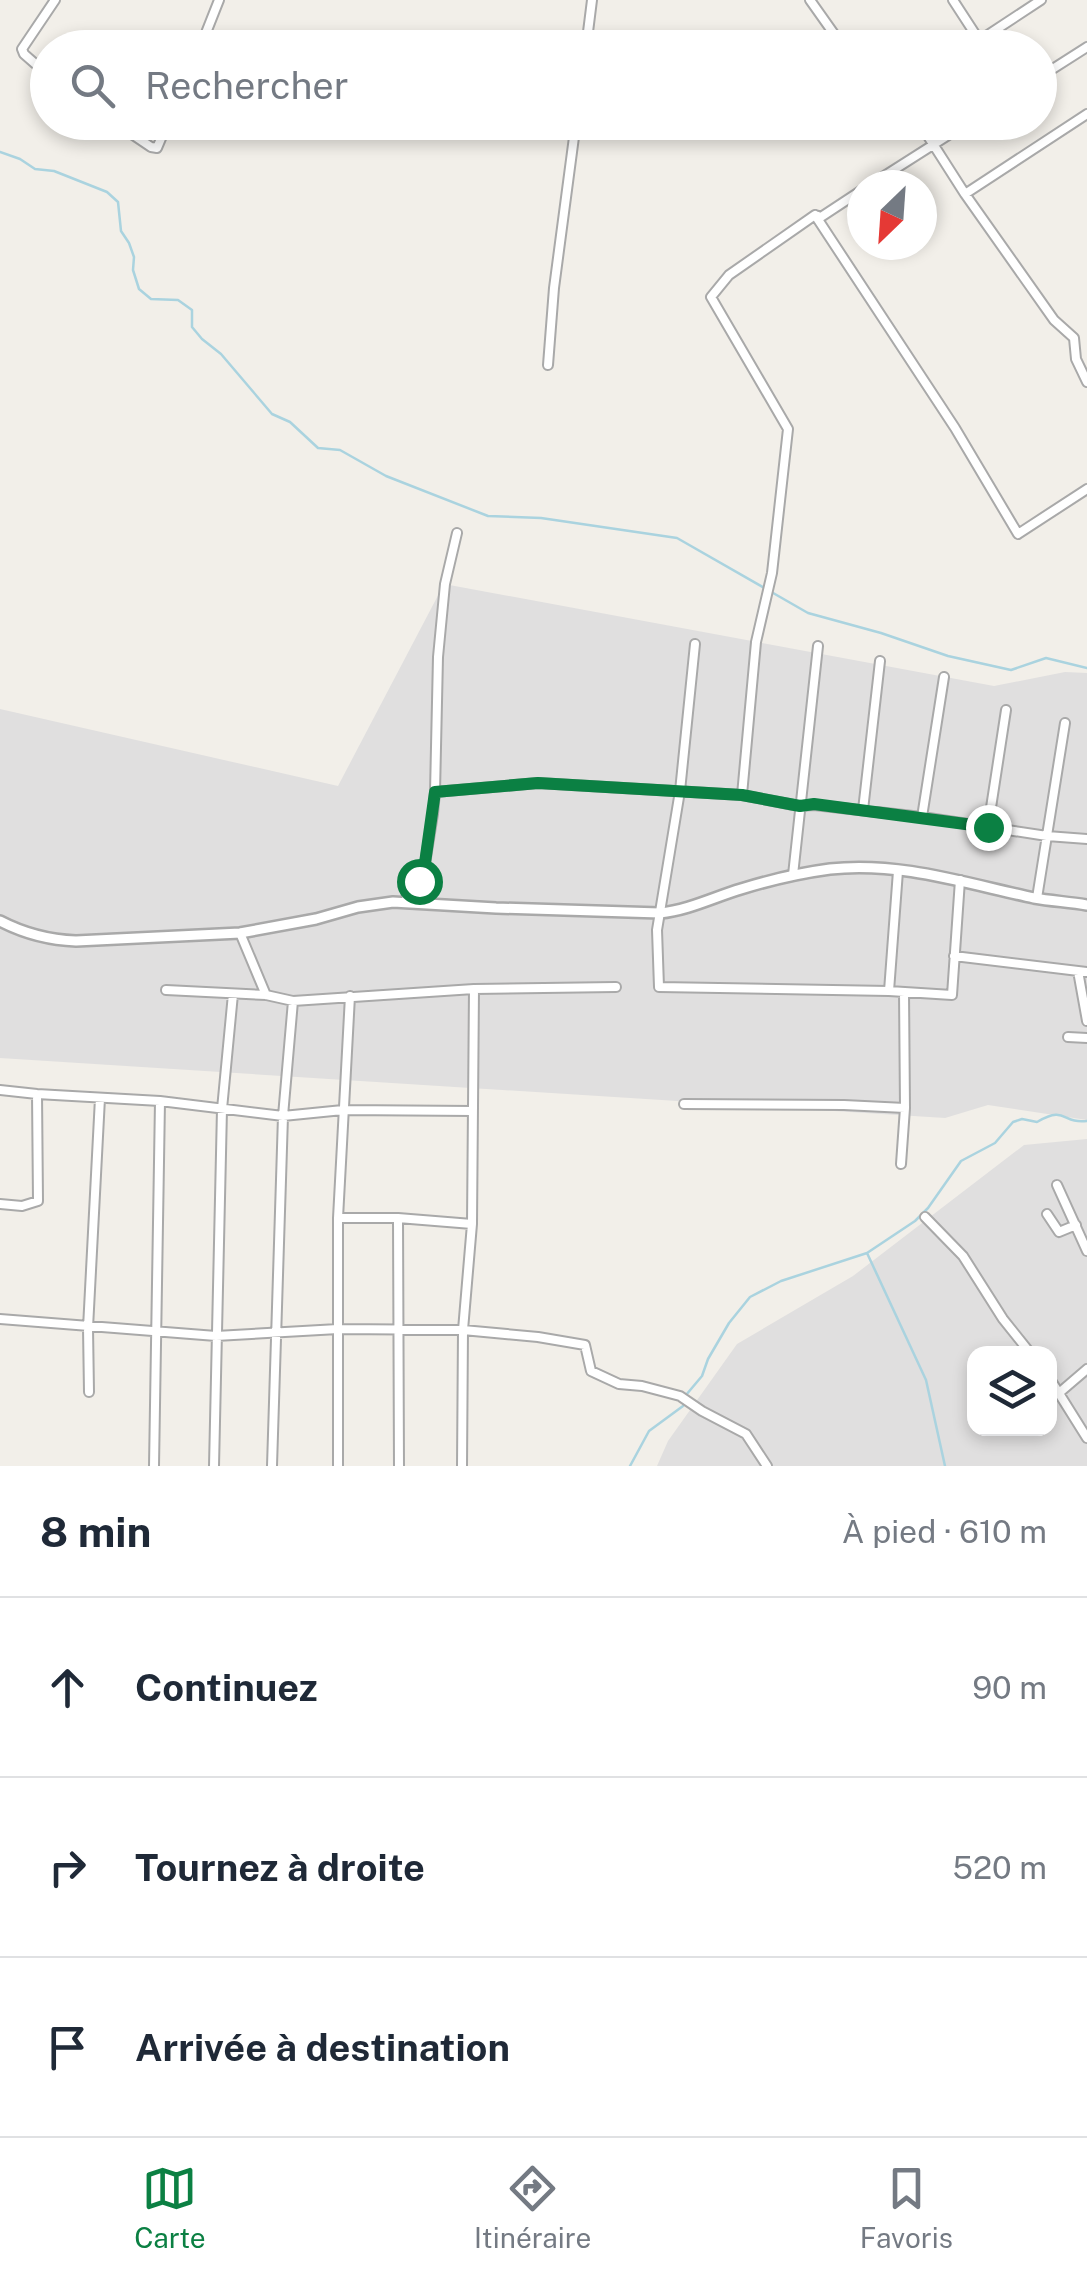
<!DOCTYPE html>
<html lang="fr">
<head>
<meta charset="utf-8">
<style>
	body { margin:0; font-family:"Public Sans",sans-serif; background:#f2f2f3; color:#1f2937 }
	.controls { position:absolute; right:30px; bottom:30px; display:grid; overflow:hidden; border-radius:20px; box-shadow:0 5px 15px #0003 }
	.controls button { width:90px; height:90px; display:grid; place-items:center; padding:0; border:0; border-bottom:2px solid #e0e1e3; background:#fff; color:#1f2937; font:50px sans-serif }
	.compass { position:absolute; left:847px; top:170px; width:90px; height:90px; border-radius:50%; background:#fff; box-shadow:0 5px 15px #0003; rotate:205deg }
	.stop { position:absolute; width:30px; height:30px; margin:-22px; border:8px solid #0b8043; border-radius:50%; background:#fff }
	.stop.end { background:#0b8043; border-color:#fff; box-shadow:0 2px 10px #0008 }
	.list { margin:0; padding:0; list-style:none }
	h2 { display:flex; justify-content:space-between; align-items:center; height:130px; margin:0; padding:0 40px; font-size:42px }
	h2 small { font-size:32px; font-weight:400; color:#747a83 }
	.list li { display:grid; grid-template-columns:65px 1fr auto; gap:30px; align-items:center; box-sizing:border-box; height:180px; padding:0 40px; border-top:2px solid #e0e1e3 }
	.list b { display:block; font-size:38px; white-space:nowrap }
	.list em { font-size:32px; font-style:normal; color:#747a83 }
	.icon { flex:none; width:55px; height:55px; fill:none; stroke:currentColor; stroke-width:2; stroke-linecap:round; stroke-linejoin:round }
	.map { position:relative; flex:none; width:1087px; height:1466px; overflow:hidden }
	.search { position:absolute; background:#fff; box-shadow:0 5px 15px #0003; left:30px; right:30px; top:30px; height:110px; display:flex; align-items:center; gap:25px; box-sizing:border-box; padding:0 35px; border-radius:55px; color:#747a83; font-size:38px }
	.sheet { height:670px; background:#fff }
	nav { display:flex; justify-content:space-around; align-items:center; box-sizing:border-box; height:140px; border-top:2px solid #e0e1e3; background:#fff; font-size:28px; color:#747a83 }
	nav a { display:grid; justify-items:center; gap:5px }
	nav .on { color:#0b8043 }
	.map>svg:first-child { display:block }
	.residential { fill:#e0dfdf; fill-rule:evenodd }
	.lines { fill:none; stroke-linecap:round; stroke-linejoin:round }
	.stream { stroke:#aad3df; stroke-width:2.5 }
	.minor-casing { stroke:#a9a9a9; stroke-width:12 }
	.tertiary-casing { stroke:#a9a9a9; stroke-width:14 }
	.minor { stroke:#fff; stroke-width:8 }
	.tertiary { stroke:#fff; stroke-width:9 }
	.route { stroke:#0b8043; stroke-width:12 }
</style>
</head>
<body>
<div class="map">
<svg width="1087" height="1466" viewBox="0 0 1087 1466">
	<rect width="100%" height="100%" fill="#f2efe9"/>
	<path class="residential" d="M444,584L994,686L1065,672L1087,673V1120L988,1105L945,1118L0,1058V709L338,786Z
		M1087,1139V1466H657L668,1441L737,1344L853,1276L1024,1145ZM974,1354H1050V1428H974Z"/>
	<g class="lines">
		<path class="stream" d="M0,152L20,159L35,169L54,171L107,192L118,202L121,231L129,243L134,257L133,270L139,289L151,299L178,300L192,310V327L202,339L221,354L272,414L290,422L318,448L340,450L386,476L488,516L541,518L677,538L808,613L881,633L948,656L1011,670L1046,658L1087,668
			M867,1253L926,1380L945,1466
			M686,1395L702,1376L708,1359L729,1323L750,1297L781,1281L867,1253L915,1221L928,1208L961,1161L995,1143L1013,1122L1022,1119L1037,1122C1067,1105 1061,1124 1087,1121
			M630,1466L649,1431L683,1406L684,1403"/>
		<g class="minor-casing">
			<path id="minor" d="M810,0L844,48
				M953,0L979,40
				M200,48L219,0
				M586,48L592,0
				M968,48L1041,0
				M48,75L24,54L22,49L55,0
				M1040,77L1087,47
				M114,122L151,147L157,148L168,122
				M919,122L965,194L1054,320L1074,338L1076,359L1087,382
				M870,185L969,122
				M965,194L1087,114
				M815,215L955,428L1018,534L1087,489
				M548,365L554,288L576,122
				M695,644L680,791L657,930L659,987L889,991L952,995L960,880
				M435,792L538,783L742,795L799,806L814,805L922,817L1047,836L1087,839
				M742,795L756,642L772,573L788,429L711,297L729,275L815,215L821,217L862,190
				M863,810L880,661
				M922,817L944,677
				M988,827L1006,710
				M793,875L818,646
				M1037,898L1065,723
				M406,902L408,886L419,881L424,870L433,814L435,792L438,657L445,584L457,533
				M240,933L266,995
				M954,956L1087,972
				M1078,971L1087,1021
				M166,990L266,995L293,1001L474,989L616,987
				M889,991L898,871
				M1068,1037L1087,1038
				M0,1090L37,1094L160,1101L283,1116L343,1110L473,1111
				M684,1104L844,1105L905,1108
				M901,1164L905,1108L904,992
				M1057,1185L1087,1251
				M0,1204L22,1206L38,1201L37,1094
				M1047,1214L1059,1232L1076,1225
				M925,1217L963,1256L1003,1319L1031,1354
				M338,1218H398L472,1224
				M398,1218L399,1466
				M0,1319L216,1336L338,1329L463,1330L538,1337L585,1345L591,1371L619,1384L642,1386L680,1396L702,1411L746,1434L767,1466
				M1050,1379L1087,1438
				M89,1392L88,1328L100,1098
				M1059,1393L1087,1369
				M154,1466L160,1101
				M214,1466L222,1109L233,994
				M272,1466L283,1116L293,1001
				M338,1466V1218L350,996
				M462,1466L463,1330L472,1224L474,989"/>
		</g>
		<g class="tertiary-casing">
			<path id="tertiary" d="M0,921C25,934 48,940 76,941L240,933L316,919L358,907L393,902L496,908L660,913C689,910 714,897 741,889C770,880 800,873 830,869C899,861 968,884 1034,898C1051,901 1069,902 1087,905"/>
		</g>
		<use href="#minor" class="minor"/>
		<use href="#tertiary" class="tertiary"/>
	</g>
	<g class="lines">
		<path class="route" d="M419,881L424,870L435,792L538,783L742,795L800,806L814,804L988,827"/>
	</g>
</svg>
<div class="controls">
<button><svg class="icon" aria-label="layers" viewBox="0 0 24 24"><path d="M12 4l9 5-9 5-9-5zM3 14l9 5 9-5"/></svg></button>
</div>
<svg class="compass" viewBox="-18 -18 36 36"><path d="M0-13l5 13h-10z" fill="#e53935"/><path d="M0 13l5-13h-10z" fill="#747a83"/></svg>
<div class="stop" style="left:419px;top:881px"></div>
<div class="stop end" style="left:988px;top:827px"></div>
<div class="search"><svg class="icon" aria-label="search" viewBox="0 0 24 24"><circle cx="10" cy="10" r="6"/><path d="M15 15l6 6"/></svg>Rechercher</div>
</div>
<section class="sheet">
<h2>8 min<small>À pied · 610 m</small></h2>
<ul class="list">
<li><svg class="icon" aria-label="ahead" viewBox="0 0 24 24"><path d="M12 20V5M6 11l6-6 6 6"/></svg><div><b>Continuez</b></div><em>90 m</em></li>
<li><svg class="icon" aria-label="right" viewBox="0 0 24 24"><path d="M7 20v-9h11M14 6l5 5-5 5"/></svg><div><b>Tournez à droite</b></div><em>520 m</em></li>
<li><svg class="icon" aria-label="arrive" viewBox="0 0 24 24"><path d="M6 21V4h12l-3 4 3 4H6"/></svg><div><b>Arrivée à destination</b></div></li>
</ul>
</section>
<nav>
<a class="on"><svg class="icon" aria-label="map" viewBox="0 0 24 24"><path d="M3 6l6-2 6 2 6-2v14l-6 2-6-2-6 2zM9 4v14M15 6v14"/></svg>Carte</a>
<a><svg class="icon" aria-label="directions" viewBox="0 0 24 24"><path d="M12 3l9 9-9 9-9-9zM9 14v-3h6M13 9l2 2-2 2"/></svg>Itinéraire</a>
<a><svg class="icon" aria-label="saved" viewBox="0 0 24 24"><path d="M7 4h10v16l-5-4-5 4z"/></svg>Favoris</a>
</nav>
</body>
</html>
